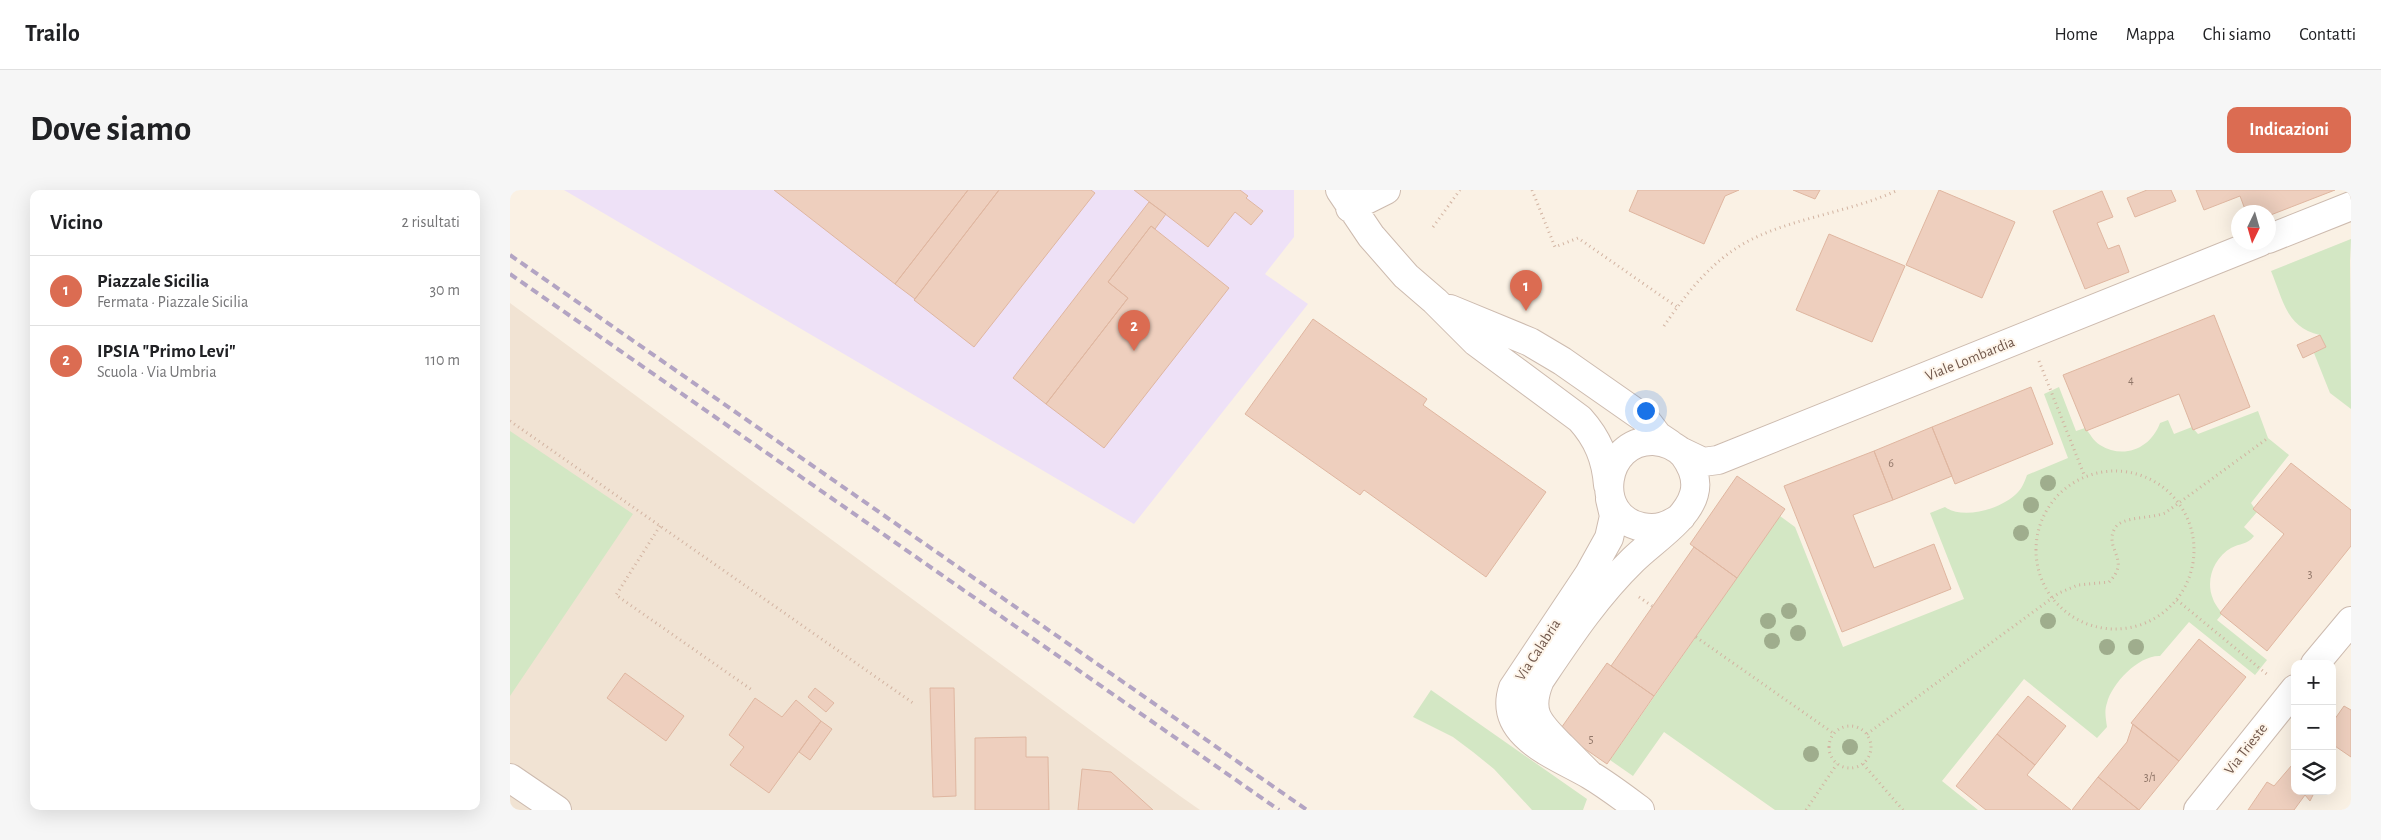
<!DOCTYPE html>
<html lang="it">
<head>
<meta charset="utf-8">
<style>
	body { margin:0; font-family:"Alegreya Sans",sans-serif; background:#f6f6f6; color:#202124 }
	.controls { position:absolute; right:15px; bottom:15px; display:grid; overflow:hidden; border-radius:10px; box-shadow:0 5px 20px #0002 }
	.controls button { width:45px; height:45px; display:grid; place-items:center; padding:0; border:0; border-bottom:1px solid #e0e0e0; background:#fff; color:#202124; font:25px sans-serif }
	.compass { position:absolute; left:1721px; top:15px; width:45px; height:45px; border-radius:50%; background:#fff; box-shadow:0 5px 20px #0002; rotate:185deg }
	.you { position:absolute; left:1135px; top:220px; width:18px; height:18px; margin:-12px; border:4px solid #fff; border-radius:50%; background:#1a73e8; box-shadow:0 0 0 8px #1a73e833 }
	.badge { display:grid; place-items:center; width:32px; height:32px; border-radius:50%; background:#db6c52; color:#fff; font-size:16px; font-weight:700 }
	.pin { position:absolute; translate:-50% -41px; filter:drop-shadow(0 1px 2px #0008) }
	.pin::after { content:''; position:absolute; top:26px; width:18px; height:15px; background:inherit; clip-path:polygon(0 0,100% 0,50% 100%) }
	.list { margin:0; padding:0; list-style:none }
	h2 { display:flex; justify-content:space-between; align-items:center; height:65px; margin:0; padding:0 20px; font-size:21px }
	h2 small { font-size:16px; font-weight:400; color:#757577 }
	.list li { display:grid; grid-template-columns:32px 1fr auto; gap:15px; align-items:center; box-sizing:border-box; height:70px; padding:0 20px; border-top:1px solid #e0e0e0 }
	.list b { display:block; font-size:19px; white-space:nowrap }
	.list p { margin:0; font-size:16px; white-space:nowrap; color:#757577 }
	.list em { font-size:16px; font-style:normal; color:#757577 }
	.icon { flex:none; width:28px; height:28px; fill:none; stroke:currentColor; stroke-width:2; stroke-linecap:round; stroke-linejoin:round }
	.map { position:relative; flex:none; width:1841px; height:620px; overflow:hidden; border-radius:10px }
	header { display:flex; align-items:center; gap:30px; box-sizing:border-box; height:70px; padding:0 25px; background:#fff; border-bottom:1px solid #e0e0e0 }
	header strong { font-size:24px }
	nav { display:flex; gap:28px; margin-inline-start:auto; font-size:18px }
	.intro { display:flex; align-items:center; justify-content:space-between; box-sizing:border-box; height:120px; padding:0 30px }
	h1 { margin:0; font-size:35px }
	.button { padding:12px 22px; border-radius:10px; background:#db6c52; color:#fff; font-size:18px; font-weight:700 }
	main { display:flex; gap:30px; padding:0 30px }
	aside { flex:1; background:#fff; border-radius:10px; box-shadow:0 5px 20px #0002 }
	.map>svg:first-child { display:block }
	.residential { fill:#f1e3d3 }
	.education { fill:#eee1f7 }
	.green { fill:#d3e7c4 }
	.building { fill:#eecfbe; stroke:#dfb6a0 }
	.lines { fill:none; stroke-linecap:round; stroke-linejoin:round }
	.street-casing { stroke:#cdbbaf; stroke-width:30 }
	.path { stroke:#d2b3a1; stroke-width:3; stroke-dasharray:1 4; stroke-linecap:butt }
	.street { stroke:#fff; stroke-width:28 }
	.rail { stroke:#b3a4c3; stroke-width:4; stroke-dasharray:8 5; stroke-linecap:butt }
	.tree { fill:#9fad8d }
	.labels { text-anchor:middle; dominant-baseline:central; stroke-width:4; stroke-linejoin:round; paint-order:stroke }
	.number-label { font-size:12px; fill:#907668 }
	.street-label { font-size:15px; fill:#71584c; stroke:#fef5ea }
</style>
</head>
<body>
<header>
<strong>Trailo</strong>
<nav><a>Home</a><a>Mappa</a><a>Chi siamo</a><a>Contatti</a></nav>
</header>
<div class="intro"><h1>Dove siamo</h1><a class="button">Indicazioni</a></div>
<main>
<aside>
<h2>Vicino<small>2 risultati</small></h2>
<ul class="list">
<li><span class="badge">1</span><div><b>Piazzale Sicilia</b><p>Fermata · Piazzale Sicilia</p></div><em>30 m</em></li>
<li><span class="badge">2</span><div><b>IPSIA &quot;Primo Levi&quot;</b><p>Scuola · Via Umbria</p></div><em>110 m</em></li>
</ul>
</aside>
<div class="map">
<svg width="1841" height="620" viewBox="0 0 1841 620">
	<rect width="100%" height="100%" fill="#faf1e4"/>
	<path class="residential" d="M0,113L670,606L690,620H0Z"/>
	<path class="education" d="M54,0H784V47L755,84L798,114L624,334Z"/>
	<path class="green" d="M1841,49L1840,71L1841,219L1820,203L1804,163L1816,157L1810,145C1776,138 1773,109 1761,81Z
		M1549,197L1566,241L1575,238C1580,243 1583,251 1590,255C1614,270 1641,258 1650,233L1658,230L1664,244L1682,237L1688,244L1748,221L1758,248L1779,265L1741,313L1747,322L1734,337L1744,346C1737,355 1730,353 1721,358C1704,368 1695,390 1703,409C1705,415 1710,420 1712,424L1707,430L1757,470L1745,485L1679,432L1650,466C1629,465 1602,493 1597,513C1594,521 1596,529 1597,537L1587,548L1514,489L1432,591L1468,620H1265L1154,542L1123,586L1100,570L1270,326L1285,337L1333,457L1454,409L1420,323L1435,317C1453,330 1490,319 1505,305C1512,299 1514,293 1517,285L1558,268L1534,204Z
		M0,241L123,324L0,506Z
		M921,500L1077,609L1073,620H1022L984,579L963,562L943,547L903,527Z"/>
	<path class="building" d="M264,0H458L385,94Z
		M458,0H489L405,109L385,94Z
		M489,0H581L585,3L464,157L404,110Z
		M624,0H730L738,6L736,8L753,21L741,35L725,22L698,57Z
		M1128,0H1229L1215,6L1194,54L1119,21Z
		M1283,0H1310L1305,9Z
		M1429,0L1505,32L1472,108L1396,75Z
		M1637,0H1661L1666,11L1625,27L1617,8Z
		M1686,0H1825L1758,26V22H1736L1730,6L1694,20Z
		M1592,1L1603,27L1587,33L1598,59L1609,55L1619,82L1575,99L1543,21Z
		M639,12L656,24L645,39L641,36L598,92L618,108L536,214L503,188Z
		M641,36L719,98L594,258L536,214L618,108L598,92Z
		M1319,44L1395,76L1362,152L1286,120Z
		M1704,125L1740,217L1683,240L1669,204L1576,241L1553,185Z
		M803,129L917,209L913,215L1036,302L976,387L854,300L850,305L735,224Z
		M1810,145L1816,157L1793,168L1787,155Z
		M1521,197L1543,254L1445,294L1422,237Z
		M1422,237L1442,286L1383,310L1364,261Z
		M1364,261L1383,310L1343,325L1364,378L1424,354L1441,399L1332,442L1274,296Z
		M1781,273L1841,320V356L1757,461L1710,423L1774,344L1743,319Z
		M1227,286L1275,319L1227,388L1180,354Z
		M1184,357L1227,388L1144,506L1101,476Z
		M1689,449L1736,487L1669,571L1621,533Z
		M1097,473L1144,506L1097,574L1049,541Z
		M115,483L174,526L156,551L97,508Z
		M305,498L324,513L316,522L298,507Z
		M420,498H444L446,606L423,607Z
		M1518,506L1556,536L1525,575L1487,544Z
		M245,508L272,527L286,510L311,531L259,603L220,575L234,557L219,545Z
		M1834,516L1841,520V567L1822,554V533Z
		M311,531L322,539L300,570L289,562Z
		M1623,534L1669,571L1629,620L1588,587L1617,552Z
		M1487,544L1525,575L1517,585L1561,620H1476L1446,596Z
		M516,547V567H538L539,620H465V548Z
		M1782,575L1785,577V601H1805L1800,611L1795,605L1784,620H1738L1757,592L1764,596Z
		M572,579L601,582L643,620H568Z
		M1588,587L1629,620H1562Z"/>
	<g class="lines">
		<g class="street-casing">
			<path id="street" d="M830,0L861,46L896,86L925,111L966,152L1070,229C1088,249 1096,269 1098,295
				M840,18L876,0
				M1758,49L1841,16
				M940,119L1020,152L1052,171L1135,229L1148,246L1160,254
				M1170,261L1193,272L1208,270L1750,52
				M1100,309L1104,326L1099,348L1079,384L1003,498C987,546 1048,566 1080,585C1097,595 1114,608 1130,620
				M1805,474L1841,431
				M1080,585C1070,575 1061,566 1052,557C1029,534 1016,523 1030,490C1059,447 1086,406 1123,370C1142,351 1177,330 1184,304C1188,290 1182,276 1174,265C1166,256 1155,252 1144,251C1093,249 1081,327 1132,337C1148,340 1158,336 1171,327
				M0,588L47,620
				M1688,620L1785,499"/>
		</g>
		<path class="path" d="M1022,0L1045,57L1068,48L1167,117
			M923,37L950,0
			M1154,136C1176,104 1200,73 1233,54C1278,28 1339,23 1388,0
			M1529,171L1575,287
			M0,231L403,513
			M1526 360a79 79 0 1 1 158 0a79 79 0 1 1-158 0Z
			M150,336L106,405L242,500
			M1129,407L1142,416
			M1667,410L1759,486
			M1186,447L1323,543
			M1319 557a21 21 0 1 1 42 0a21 21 0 1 1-42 0Z
			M1357,544L1549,403L1568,395L1599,392C1622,369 1593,359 1605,338C1612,326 1640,329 1655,323L1758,248
			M1353,574L1393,620
			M1296,620L1327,574"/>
		<use href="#street" class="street"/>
		<path class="rail" d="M0,65L797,620
			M0,84L769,620"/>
	</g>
	<g class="tree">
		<circle cx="1538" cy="293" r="8"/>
		<circle cx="1521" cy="315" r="8"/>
		<circle cx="1511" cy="343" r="8"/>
		<circle cx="1279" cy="421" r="8"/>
		<circle cx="1258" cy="431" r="8"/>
		<circle cx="1538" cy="431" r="8"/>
		<circle cx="1288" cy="443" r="8"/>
		<circle cx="1262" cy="451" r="8"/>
		<circle cx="1597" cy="457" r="8"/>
		<circle cx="1626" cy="457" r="8"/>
		<circle cx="1340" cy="557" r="8"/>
		<circle cx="1301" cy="564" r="8"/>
	</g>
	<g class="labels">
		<g class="number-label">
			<text x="1621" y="190">4</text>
			<text x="1381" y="273">6</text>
			<text x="1800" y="384">3</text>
			<text x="1081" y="549">5</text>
			<text x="1640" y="587">3/1</text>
		</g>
		<g class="street-label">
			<text transform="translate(1460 169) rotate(-22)">Viale Lombardia</text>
			<text transform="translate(1028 460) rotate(-57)">Via Calabria</text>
			<text transform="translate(1736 559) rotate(-52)">Via Trieste</text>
		</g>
	</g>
</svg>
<div class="controls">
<button>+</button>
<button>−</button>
<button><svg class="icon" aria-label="layers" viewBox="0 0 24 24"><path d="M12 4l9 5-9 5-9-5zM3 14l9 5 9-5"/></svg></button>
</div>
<svg class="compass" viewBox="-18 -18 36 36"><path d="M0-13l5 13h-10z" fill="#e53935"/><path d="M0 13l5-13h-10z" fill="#757577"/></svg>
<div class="you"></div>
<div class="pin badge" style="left:1016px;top:121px">1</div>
<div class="pin badge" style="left:624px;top:161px">2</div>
</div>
</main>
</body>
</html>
